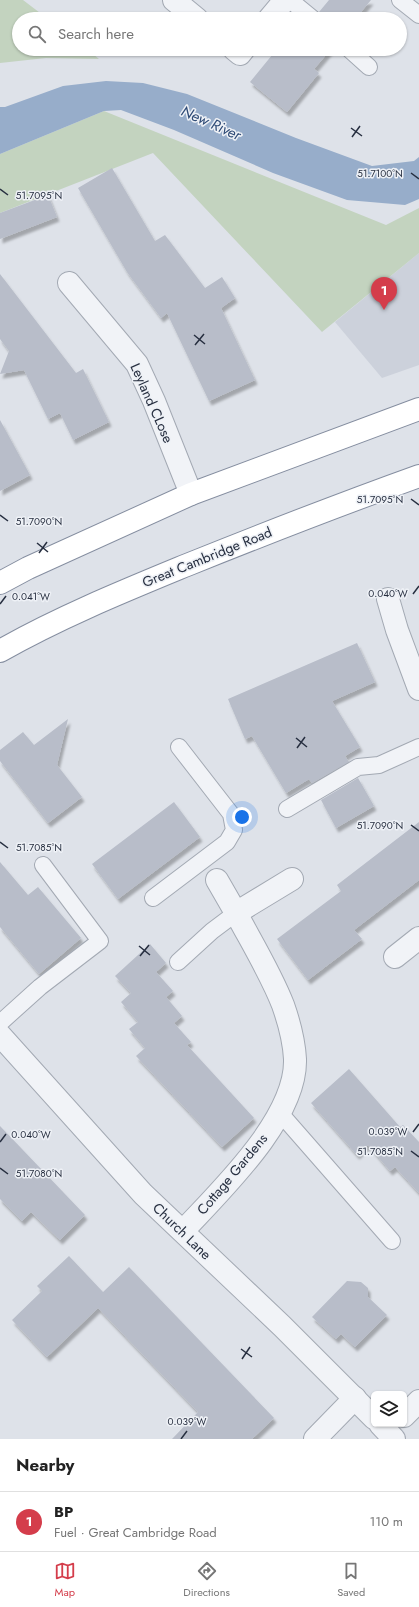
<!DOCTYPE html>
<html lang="en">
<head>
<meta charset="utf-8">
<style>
	body { margin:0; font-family:Jost,sans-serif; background:#f2f2f2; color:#222 }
	.controls { position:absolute; right:12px; bottom:12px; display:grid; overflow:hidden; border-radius:6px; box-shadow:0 1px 3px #0004 }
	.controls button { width:36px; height:36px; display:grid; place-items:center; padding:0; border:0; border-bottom:1px solid #e0e0e0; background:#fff; color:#222; font:20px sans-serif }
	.you { position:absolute; left:242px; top:817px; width:14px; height:14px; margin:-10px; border:3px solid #fff; border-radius:50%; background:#1a73e8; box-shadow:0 0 0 6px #1a73e833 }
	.badge { display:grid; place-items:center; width:26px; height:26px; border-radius:50%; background:#d43d4b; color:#fff; font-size:13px; font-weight:700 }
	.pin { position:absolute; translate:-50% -33px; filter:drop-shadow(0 1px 2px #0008) }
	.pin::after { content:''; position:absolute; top:21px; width:14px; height:12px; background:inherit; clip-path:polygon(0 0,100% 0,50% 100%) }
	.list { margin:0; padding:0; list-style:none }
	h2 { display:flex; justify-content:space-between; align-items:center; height:52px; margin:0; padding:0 16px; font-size:17px }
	h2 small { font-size:13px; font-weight:400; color:#767676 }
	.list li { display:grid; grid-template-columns:26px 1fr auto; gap:12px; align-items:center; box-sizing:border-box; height:60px; padding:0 16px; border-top:1px solid #e0e0e0 }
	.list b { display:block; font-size:15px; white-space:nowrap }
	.list p { margin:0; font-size:13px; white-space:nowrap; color:#767676 }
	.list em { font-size:13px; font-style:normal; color:#767676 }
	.icon { flex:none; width:22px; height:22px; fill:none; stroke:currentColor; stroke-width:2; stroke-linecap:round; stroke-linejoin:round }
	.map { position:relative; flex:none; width:419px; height:1439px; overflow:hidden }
	.search { position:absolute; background:#fff; box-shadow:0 1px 3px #0004; left:12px; right:12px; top:12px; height:44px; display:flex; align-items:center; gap:10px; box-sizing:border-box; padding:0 14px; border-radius:22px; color:#767676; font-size:15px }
	.sheet { height:112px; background:#fff }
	nav { display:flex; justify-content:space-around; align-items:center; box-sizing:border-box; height:56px; border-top:1px solid #e0e0e0; background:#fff; font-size:11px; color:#767676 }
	nav a { display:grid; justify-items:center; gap:2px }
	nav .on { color:#d43d4b }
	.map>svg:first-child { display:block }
	.built { fill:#ccd1db }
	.green { fill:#c3d3bf }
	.water { fill:#97adca }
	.building { fill:#b8bdc9; filter:url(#shadow) }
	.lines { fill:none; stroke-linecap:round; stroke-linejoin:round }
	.service-casing { stroke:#a3a9b3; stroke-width:18 }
	.minor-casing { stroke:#a3a9b3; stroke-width:24 }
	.tertiary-casing { stroke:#a3a9b3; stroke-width:24 }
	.trunk-casing { stroke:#858ea0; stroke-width:24 }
	.service { stroke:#f1f3f7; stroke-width:16 }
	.minor { stroke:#f1f3f7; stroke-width:22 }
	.tertiary { stroke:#f1f3f7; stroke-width:22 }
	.trunk { stroke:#fff; stroke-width:22 }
	.ticks { fill:none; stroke:#272f40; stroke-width:1.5 }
	.labels { text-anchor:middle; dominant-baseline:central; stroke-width:3; stroke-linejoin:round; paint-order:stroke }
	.street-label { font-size:14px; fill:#272f40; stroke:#eef1f6 }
	.water-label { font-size:15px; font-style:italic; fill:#2f4b76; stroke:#eef1f6 }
	.ticks-label { font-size:10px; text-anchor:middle; fill:#272f40; stroke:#eef1f6; stroke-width:3; stroke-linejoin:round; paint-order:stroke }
</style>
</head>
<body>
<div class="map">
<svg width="419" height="1439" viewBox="0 0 419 1439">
	<defs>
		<filter id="shadow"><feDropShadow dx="2.5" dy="4.5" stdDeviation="1" flood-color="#0004"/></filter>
	</defs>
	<rect width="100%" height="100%" fill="#dee2e9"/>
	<path class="built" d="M419,253V365L382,378L335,322Z"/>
	<path class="green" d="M0,0H23L48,19H19V49H87L99,59L46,58L0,63Z
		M104,111L386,225L419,208V253L322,332L153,153L0,213V154Z"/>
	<path class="water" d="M106,81L143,83L187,94L296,138L372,166L414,161L419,157V199L405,205L347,200L273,173L174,130L121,110L104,111L0,154V107H5L63,86Z"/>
	<path class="building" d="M329,0H371L355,19H322L319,12Z
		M277,49H331L314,69L319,73L287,112L250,82Z
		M112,168L155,241L165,235L205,288L222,277L235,298L221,308L255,380L209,401L167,313L161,318L127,272L78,188Z
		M48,195L57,217L0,239V213Z
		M0,274L76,373L83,369L109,422L73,440L60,413L48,419L24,370L0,374L9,351L0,339Z
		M0,420L30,475L0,491Z
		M357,643L375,682L332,701L360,747L345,756L349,762L312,783L309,779L286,793L252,736L245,739L228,699Z
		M68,719L57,765L82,797L48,823L0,761V750L23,732L34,745Z
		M358,778L374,806L336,828L321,800Z
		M174,802L200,837L118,899L92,864Z
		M419,822V880L354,930L362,939L308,980L277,939L341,891L337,885Z
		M0,862L28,895L38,887L81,938L39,974L0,927Z
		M150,944L166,963L156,972L173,991L166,997L182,1016L174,1023L191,1042L187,1045L254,1118L222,1147L136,1056L145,1048L129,1029L138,1022L121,1002L131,993L115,976Z
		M349,1069L400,1127L403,1125L419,1142V1193L395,1167L390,1171L368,1145L357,1155L311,1103Z
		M0,1126L85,1215L60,1240L31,1212L22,1221L0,1199Z
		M69,1256L103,1292L129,1267L274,1418L252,1439H172L198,1412L98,1308L47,1357L12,1320L42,1291L37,1286Z
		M347,1281L361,1282L368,1288V1297L387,1315L355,1347L341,1334L336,1339L312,1317Z"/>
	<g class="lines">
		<g class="service-casing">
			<path id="service" d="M290,0L313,19
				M400,0L419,15
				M349,49L369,67
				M287,809L358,767L379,765L419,747
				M153,898L227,842L234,830L231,814L179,747
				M178,962L212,931L236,913
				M0,1023L40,987L100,941L43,865
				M280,1113L392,1241"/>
		</g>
		<g class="minor-casing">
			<path id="minor" d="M174,0L197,19
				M269,19L285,0
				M234,49L240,54L244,49
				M69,283L137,364L154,401L191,494
				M388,599L397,630L419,689
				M217,880L236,913L292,879
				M395,957L419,938
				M183,1231C221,1190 297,1118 295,1059C294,1041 289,1022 283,1005C271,974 252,943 236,913
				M404,1416L419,1401
				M315,1439L355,1398"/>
		</g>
		<g class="tertiary-casing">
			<path id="tertiary" d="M0,1035L143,1194L282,1326L374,1418
				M380,1424L394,1439"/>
		</g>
		<g class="trunk-casing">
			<path id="trunk" d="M0,583L28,568L191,494L419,409
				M0,651C60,617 124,591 187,565C264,534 341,504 419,476"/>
		</g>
		<use href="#service" class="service"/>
		<use href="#minor" class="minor"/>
		<use href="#tertiary" class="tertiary"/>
		<use href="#trunk" class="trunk"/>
	</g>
	<path class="ticks" d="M351,128L362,136M352,137L360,126M411,173L419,179M0,189L8,195M194,335L205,344M195,345L204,334M411,499L419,505M0,515L8,521M37,543L48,552M39,553L47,542M413,594L419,586M0,604L6,596M296,738L307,747M297,748L305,737M411,825L419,831M0,842L8,848M139,946L150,955M140,956L149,945M413,1132L419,1124M0,1142L6,1134M411,1151L419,1157M0,1168L8,1174M241,1349L252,1357M242,1359L250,1347M181,1439L187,1431"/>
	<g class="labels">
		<g class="street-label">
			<text transform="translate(152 403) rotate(66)">Leyland CLose</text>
			<text transform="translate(207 557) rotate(-22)">Great Cambridge Road</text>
			<text transform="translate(232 1174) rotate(-50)">Cottage Gardens</text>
			<text transform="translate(182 1231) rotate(44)">Church Lane</text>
		</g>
		<g class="water-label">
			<text transform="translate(211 123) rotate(24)">New River</text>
		</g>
	</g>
	<g class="ticks-label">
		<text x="380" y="177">51.7100°N</text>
		<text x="39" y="199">51.7095°N</text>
		<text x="380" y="503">51.7095°N</text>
		<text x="39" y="525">51.7090°N</text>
		<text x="388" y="597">0.040°W</text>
		<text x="31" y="600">0.041°W</text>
		<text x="380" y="829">51.7090°N</text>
		<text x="39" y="851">51.7085°N</text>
		<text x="388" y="1135">0.039°W</text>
		<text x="31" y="1138">0.040°W</text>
		<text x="380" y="1155">51.7085°N</text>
		<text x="39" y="1177">51.7080°N</text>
		<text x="187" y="1425">0.039°W</text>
	</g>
</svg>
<div class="controls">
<button><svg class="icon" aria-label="layers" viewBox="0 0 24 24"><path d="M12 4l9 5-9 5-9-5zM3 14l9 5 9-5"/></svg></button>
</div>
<div class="you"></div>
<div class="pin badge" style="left:384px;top:310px">1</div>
<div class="search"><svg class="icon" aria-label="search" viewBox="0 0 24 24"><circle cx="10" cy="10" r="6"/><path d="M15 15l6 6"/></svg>Search here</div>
</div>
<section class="sheet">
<h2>Nearby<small></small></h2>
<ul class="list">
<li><span class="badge">1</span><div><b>BP</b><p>Fuel · Great Cambridge Road</p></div><em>110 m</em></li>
</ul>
</section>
<nav>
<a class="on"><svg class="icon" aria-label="map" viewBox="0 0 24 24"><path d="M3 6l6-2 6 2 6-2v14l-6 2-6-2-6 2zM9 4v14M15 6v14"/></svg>Map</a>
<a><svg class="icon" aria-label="directions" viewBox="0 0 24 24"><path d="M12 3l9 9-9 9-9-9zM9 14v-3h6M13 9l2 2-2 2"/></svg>Directions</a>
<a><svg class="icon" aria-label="saved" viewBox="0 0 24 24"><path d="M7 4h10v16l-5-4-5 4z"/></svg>Saved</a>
</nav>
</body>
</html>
